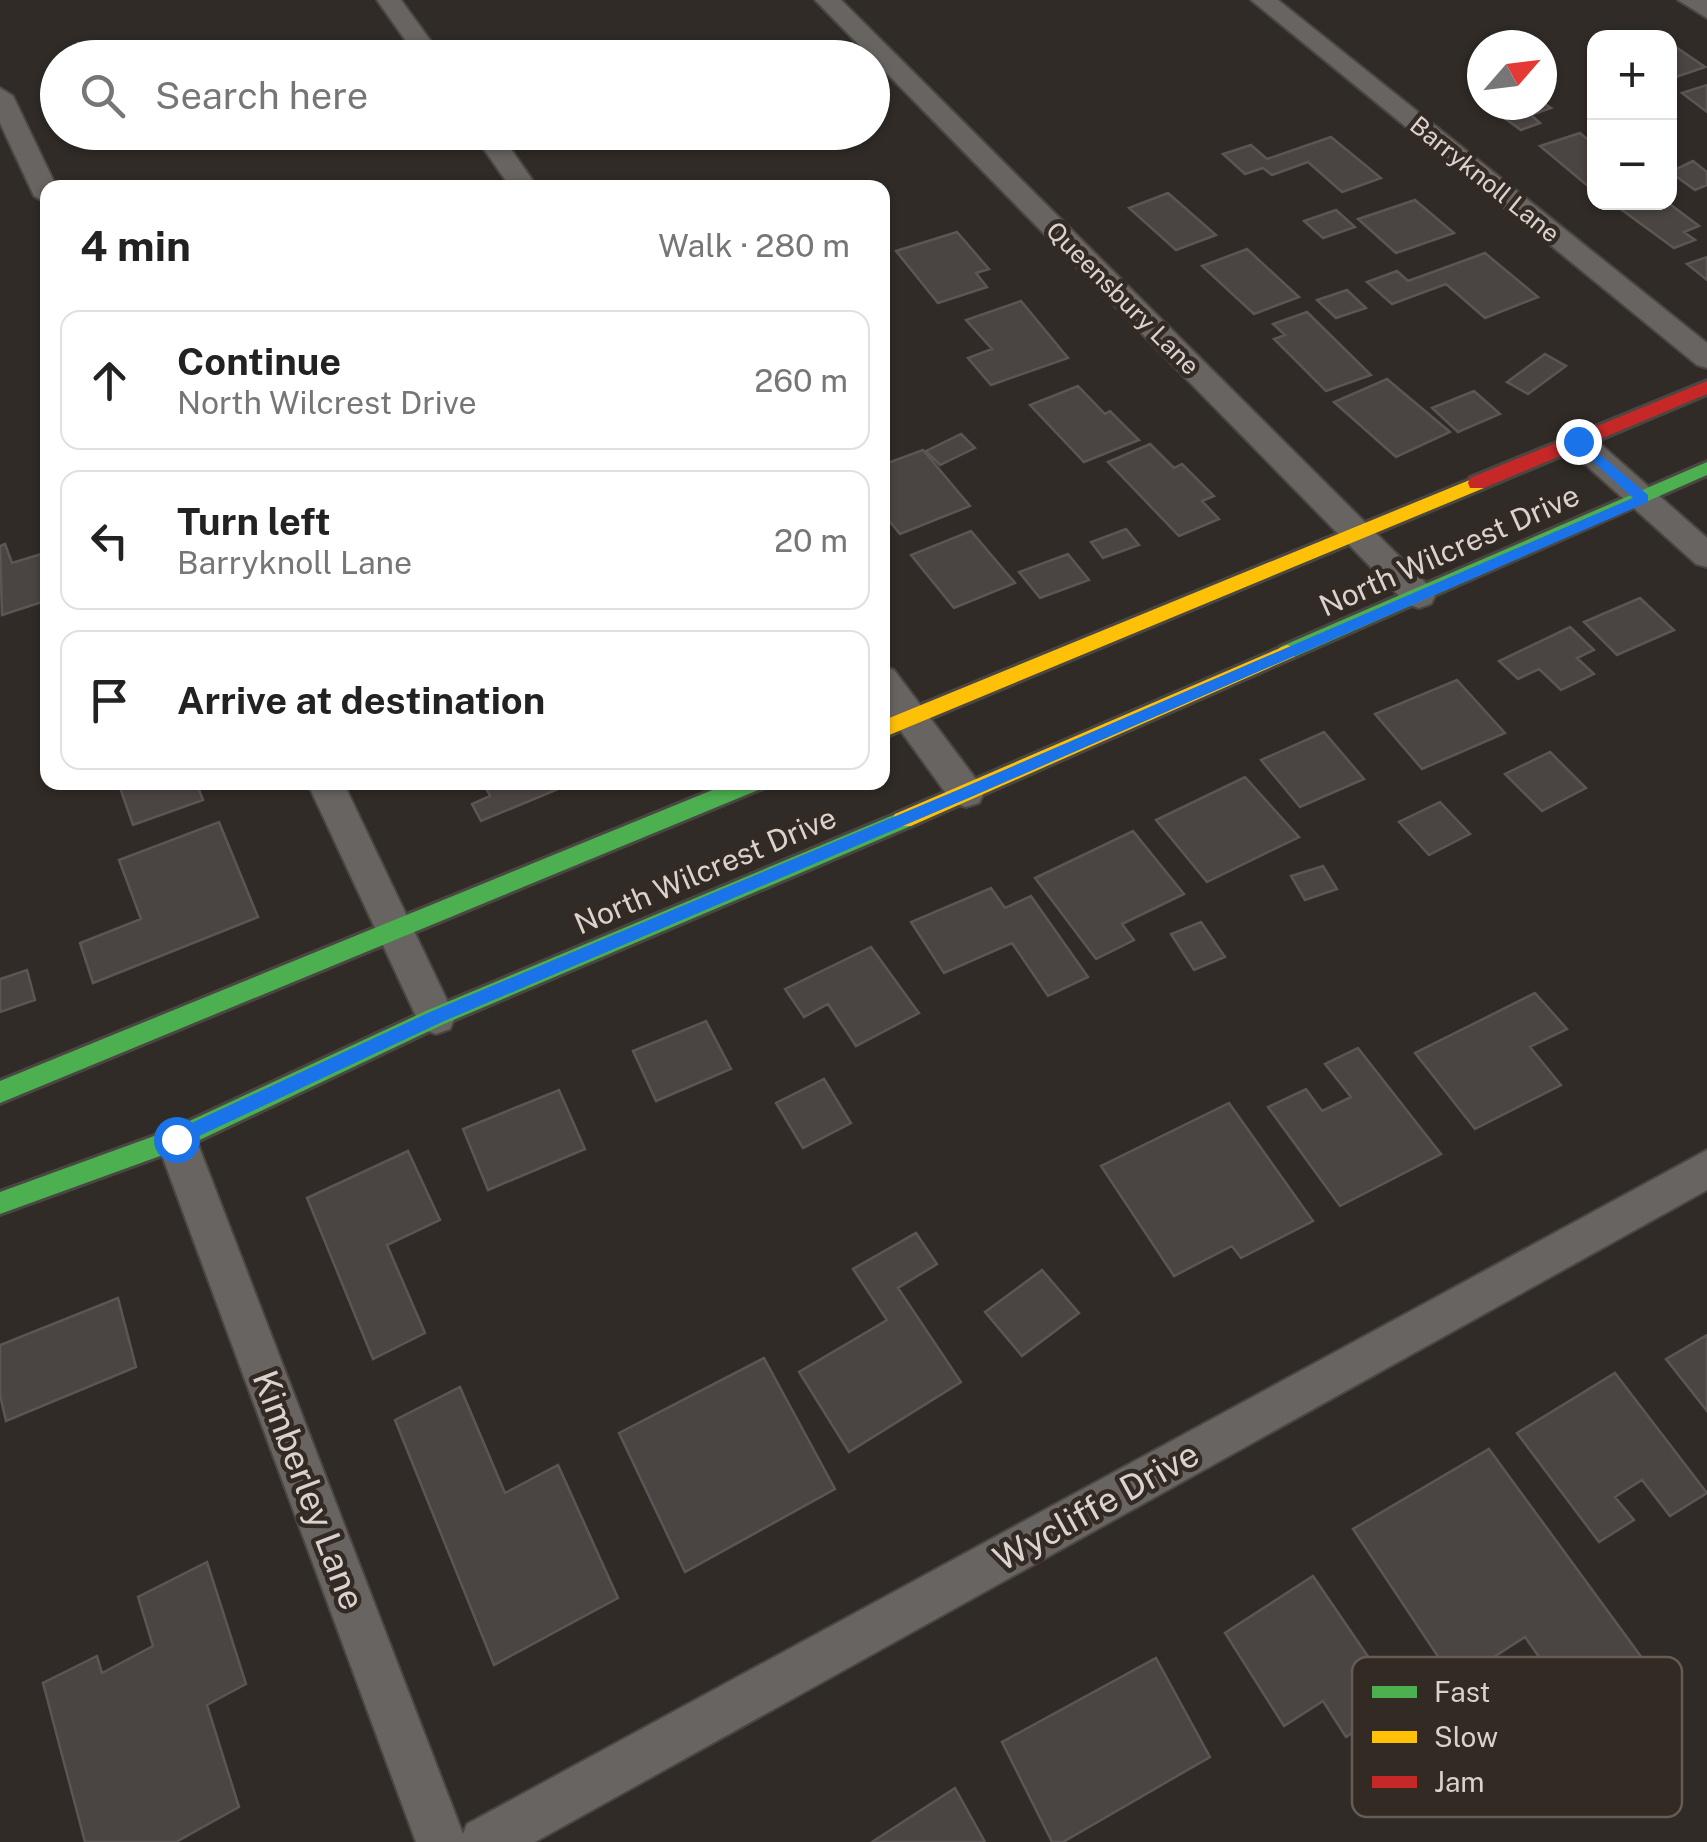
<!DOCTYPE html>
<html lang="en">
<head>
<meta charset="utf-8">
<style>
	body { margin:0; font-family:"Public Sans",sans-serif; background:#f2f2f2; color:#222 }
	.controls { position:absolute; right:30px; top:30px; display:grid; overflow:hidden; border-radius:20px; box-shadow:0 2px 8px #0004 }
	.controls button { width:90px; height:90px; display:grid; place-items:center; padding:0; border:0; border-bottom:2px solid #e0e0e0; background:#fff; color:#222; font:50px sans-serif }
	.compass { position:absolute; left:1467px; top:30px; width:90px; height:90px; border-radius:50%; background:#fff; box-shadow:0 2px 8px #0004; rotate:62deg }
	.stop { position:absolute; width:30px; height:30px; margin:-22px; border:8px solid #1a73e8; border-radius:50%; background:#fff }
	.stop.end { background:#1a73e8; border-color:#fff; box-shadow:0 2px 10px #0008 }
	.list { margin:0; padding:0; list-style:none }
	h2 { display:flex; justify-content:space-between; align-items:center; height:130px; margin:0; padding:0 40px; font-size:42px }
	h2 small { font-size:32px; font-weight:400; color:#767676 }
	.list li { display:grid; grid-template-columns:65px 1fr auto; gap:30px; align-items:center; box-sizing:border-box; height:140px; margin:0 20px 20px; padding:0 20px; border:2px solid #e0e0e0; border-radius:20px }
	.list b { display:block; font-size:38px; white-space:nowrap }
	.list p { margin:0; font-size:32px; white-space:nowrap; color:#767676 }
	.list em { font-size:32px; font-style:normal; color:#767676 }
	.icon { flex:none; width:55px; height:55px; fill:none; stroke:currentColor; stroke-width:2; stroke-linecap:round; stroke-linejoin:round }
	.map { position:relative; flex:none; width:1707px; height:1842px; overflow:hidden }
	.search { position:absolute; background:#fff; box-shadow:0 2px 8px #0004; left:40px; top:40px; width:850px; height:110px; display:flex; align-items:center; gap:25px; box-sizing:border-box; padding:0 35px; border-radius:55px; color:#767676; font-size:38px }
	.panel { position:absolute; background:#fff; box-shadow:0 2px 8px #0004; left:40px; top:180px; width:850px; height:610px; border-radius:20px }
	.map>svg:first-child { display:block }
	.building { fill:#4a4542; stroke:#5b5654; stroke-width:2.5 }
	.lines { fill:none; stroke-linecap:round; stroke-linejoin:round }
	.street-casing { stroke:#4a4642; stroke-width:4 }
	.fast-casing { stroke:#4a4642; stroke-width:6 }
	.slow-casing { stroke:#4a4642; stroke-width:6 }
	.jam-casing { stroke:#4a4642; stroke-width:6 }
	.street { fill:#686461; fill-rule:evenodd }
	.fast { fill:#4caf50; fill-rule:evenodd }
	.slow { fill:#ffc107; fill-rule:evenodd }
	.jam { fill:#c62828; fill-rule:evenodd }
	.route { fill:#1a73e8 }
	.labels { text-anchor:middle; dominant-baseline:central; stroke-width:9; stroke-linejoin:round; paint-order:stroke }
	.far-street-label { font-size:25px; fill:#d9d2ce; stroke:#332a23 }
	.street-label { font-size:30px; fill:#d9d2ce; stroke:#332a23 }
	.near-street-label { font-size:35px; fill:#d9d2ce; stroke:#332a23 }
	.key { fill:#332a23; stroke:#655c56; stroke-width:2.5 }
	.key-label { font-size:28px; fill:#d9d2ce }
</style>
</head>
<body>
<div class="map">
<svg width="1707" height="1842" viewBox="0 0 1707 1842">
	<rect width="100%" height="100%" fill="#302b26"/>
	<path class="building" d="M1670,43L1705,67L1670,79Z
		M1707,85V112L1682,93Z
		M1542,102L1551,108L1531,115L1540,123L1521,130L1486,105H1542Z
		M1580,133L1594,145V191L1540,146Z
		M1331,137L1381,178L1342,192L1308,162L1272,175L1263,168L1245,174L1223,154L1251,145L1267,159Z
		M1693,161L1707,172V185L1695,190L1670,172Z
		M1168,193L1216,235L1176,250L1129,208Z
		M1415,200L1454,233L1396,253L1358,219Z
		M1621,202H1667L1699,226L1684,232L1695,240L1674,248L1615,205Z
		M1336,210L1355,227L1323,238L1304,221Z
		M957,232L989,269L976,273L987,287L938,303L896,251Z
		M1247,249L1299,297L1254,314L1202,266Z
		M1485,253L1538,297L1485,318L1446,284L1392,304L1367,282L1397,271L1408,281Z
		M1707,257V280L1687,264Z
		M1347,290L1366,308L1336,318L1317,300Z
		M1021,301L1068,358L991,385L968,358L992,349L966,320Z
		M1307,312L1371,375L1326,391L1274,339L1285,335L1273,324Z
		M1545,354L1566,366L1528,394L1507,382Z
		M1387,379L1450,432L1396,457L1334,402Z
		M1078,386L1105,414L1110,411L1139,440L1084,462L1030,405Z
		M1474,391L1500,414L1458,432L1432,408Z
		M961,434L975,448L940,465L926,451Z
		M1150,444L1174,468L1182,464L1214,496L1202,501L1219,519L1179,536L1108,462Z
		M923,450L970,506L900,534L882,512V465Z
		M1126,529L1139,545L1103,558L1091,542Z
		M971,531L1015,583L954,608L911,555Z
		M5,544L12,563L48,552V600L2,615L0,546Z
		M1068,554L1089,580L1040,598L1019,572Z
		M1640,598L1674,630L1617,655L1584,622Z
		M1570,627L1594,650L1577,658L1594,674L1561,690L1539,669L1518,679L1499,661Z
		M1457,680L1505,733L1422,769L1375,714Z
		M1324,732L1364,779L1300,807L1261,760Z
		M1550,752L1586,788L1542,811L1505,774Z
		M1245,777L1299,837L1207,882L1156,820Z
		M118,782H196L203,800L133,825Z
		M483,782H551L556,790L481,821L472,804L490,796Z
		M1440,802L1470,834L1429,855L1399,822Z
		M219,822L258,917L93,983L80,943L141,919L119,860Z
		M1133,831L1184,894L1122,924L1134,940L1096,959L1035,878Z
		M1323,866L1337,889L1305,900L1291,876Z
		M991,888L1005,908L1031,896L1088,977L1048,996L1012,943L944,973L911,922Z
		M1201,922L1225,957L1194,970L1171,934Z
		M871,947L919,1013L856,1046L828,1004L804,1017L785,989Z
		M27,970L35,1000L0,1012V979Z
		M1535,993L1567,1029L1530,1047L1561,1085L1475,1129L1415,1053Z
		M706,1021L731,1069L656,1101L633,1051Z
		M1358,1048L1441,1154L1340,1206L1268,1107L1306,1089L1322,1111L1351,1097L1325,1064Z
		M824,1079L851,1123L803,1148L776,1103Z
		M559,1090L585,1149L488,1190L463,1129Z
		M1229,1103L1313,1221L1241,1258L1232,1246L1174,1276L1101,1166Z
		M408,1151L440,1220L387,1245L425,1333L373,1359L307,1198Z
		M916,1233L937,1264L898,1288L961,1382L849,1452L799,1372L887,1320L853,1269Z
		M1042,1270L1079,1313L1022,1356L985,1312Z
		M118,1298L136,1367L6,1421L0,1395V1345Z
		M1707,1335V1411L1666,1359Z
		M764,1358L835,1489L685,1572L619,1433Z
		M1615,1373L1707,1493L1670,1516L1642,1480L1615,1497L1634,1520L1599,1542L1517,1433Z
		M460,1387L505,1493L558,1465L618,1598L494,1665L395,1420Z
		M1489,1449L1645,1662L1575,1708L1525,1637L1455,1682L1353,1529Z
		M207,1562L246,1684L207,1705L239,1807L176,1842H85L43,1683L97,1656L102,1673L153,1646L138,1597Z
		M1313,1576L1399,1702L1346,1737L1323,1701L1284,1726L1225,1633Z
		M1156,1658L1210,1757L1063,1842H1052L1002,1742Z
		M955,1788L985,1842H872Z"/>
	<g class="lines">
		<g class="street-casing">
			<path id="street" d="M377,0H401L443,58H418Z
				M815,0H841L1431,588L1435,596L1431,604L1419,608L1407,604Z
				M1251,0H1278L1707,343V368L1697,365Z
				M1678,0H1707V18Z
				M0,88L13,96L57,188H48V204L34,196L0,123Z
				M472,132H499L538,188H511Z
				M1578,431L1589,434L1707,538V567L1696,564L1567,448L1563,441L1567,434Z
				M882,666L894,670L979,783L984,793L979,803L966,807L953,803L882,705Z
				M307,782H343L455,1017L450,1029L436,1034L422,1029Z
				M176,1121L190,1126L196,1139L463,1834L467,1824L1707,1150V1190L535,1842H416L156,1139L162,1126Z"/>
		</g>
		<g class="fast-casing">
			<path id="fast" d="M1707,462V475L1294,657L1287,659L1277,652L1280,647Z
				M732,782H765L763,788L0,1103V1081Z
				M903,811L911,814L914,820L911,826L444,1024L185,1147L0,1214V1192L168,1131L428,1010Z"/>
		</g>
		<g class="slow-casing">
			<path id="slow" d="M1477,477L1484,478V488L882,738V721Z
				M1287,645L1294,647L1297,652L1294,657L911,826H895L892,820L895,814Z"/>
		</g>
		<g class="jam-casing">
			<path id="jam" d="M1707,381V394L1484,488H1470L1468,483L1470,478Z"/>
		</g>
		<use href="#street" class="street"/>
		<use href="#fast" class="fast"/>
		<use href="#slow" class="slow"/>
		<use href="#jam" class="jam"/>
	</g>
	<path class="route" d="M1578,436L1648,495V502L971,797L442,1022L182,1144H170V1133L430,1012L960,789L1633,498L1574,444V438Z"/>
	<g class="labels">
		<g class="far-street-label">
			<text transform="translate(1485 179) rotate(39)">Barryknoll Lane</text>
			<text transform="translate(1123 298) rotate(45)">Queensbury Lane</text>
		</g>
		<g class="street-label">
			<text transform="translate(1449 550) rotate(-24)">North Wilcrest Drive</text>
			<text transform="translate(705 870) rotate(-23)">North Wilcrest Drive</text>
		</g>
		<g class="near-street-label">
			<text transform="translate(309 1490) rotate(69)">Kimberley Lane</text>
			<text transform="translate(1096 1506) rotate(-29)">Wycliffe Drive</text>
		</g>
	</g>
	<rect x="1352" y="1657" width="330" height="160" rx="15" class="key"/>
	<rect x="1372" y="1686" width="45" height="12" fill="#4caf50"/>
	<rect x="1372" y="1731" width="45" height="12" fill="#ffc107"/>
	<rect x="1372" y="1776" width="45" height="12" fill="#c62828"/>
	<g class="key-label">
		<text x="1434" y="1702">Fast</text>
		<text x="1434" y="1747">Slow</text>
		<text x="1434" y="1792">Jam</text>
	</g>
</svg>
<div class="controls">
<button>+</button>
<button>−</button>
</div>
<svg class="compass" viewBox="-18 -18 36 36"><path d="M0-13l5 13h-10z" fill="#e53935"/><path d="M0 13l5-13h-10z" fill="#767676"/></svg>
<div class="stop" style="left:176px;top:1139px"></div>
<div class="stop end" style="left:1578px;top:441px"></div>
<div class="search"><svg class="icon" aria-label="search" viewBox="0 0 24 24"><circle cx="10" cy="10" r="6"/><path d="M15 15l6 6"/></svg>Search here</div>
<section class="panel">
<h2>4 min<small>Walk · 280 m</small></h2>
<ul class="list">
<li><svg class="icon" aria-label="ahead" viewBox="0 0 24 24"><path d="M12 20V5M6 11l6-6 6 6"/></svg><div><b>Continue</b><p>North Wilcrest Drive</p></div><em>260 m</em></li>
<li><svg class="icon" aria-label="left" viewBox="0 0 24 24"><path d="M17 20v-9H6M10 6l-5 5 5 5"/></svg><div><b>Turn left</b><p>Barryknoll Lane</p></div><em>20 m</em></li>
<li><svg class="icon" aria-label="arrive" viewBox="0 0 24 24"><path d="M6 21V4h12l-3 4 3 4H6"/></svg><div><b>Arrive at destination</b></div></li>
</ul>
</section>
</div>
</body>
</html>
